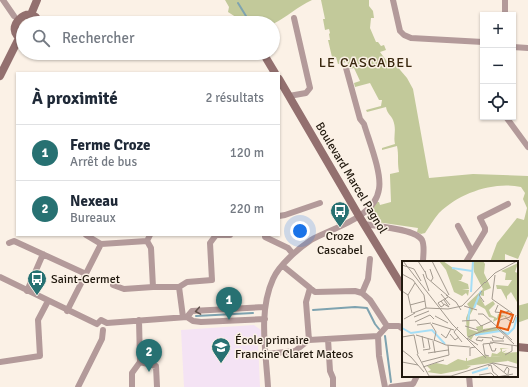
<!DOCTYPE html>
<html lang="fr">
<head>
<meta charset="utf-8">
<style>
	body { margin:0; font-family:Signika,sans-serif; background:#f6f6f7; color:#1f2937 }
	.controls { position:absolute; right:12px; top:12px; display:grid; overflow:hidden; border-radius:0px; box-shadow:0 1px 3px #0004 }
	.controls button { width:36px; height:36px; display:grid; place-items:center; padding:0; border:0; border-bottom:1px solid #e0e1e3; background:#fff; color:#1f2937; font:20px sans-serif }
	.you { position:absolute; left:300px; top:231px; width:14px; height:14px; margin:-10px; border:3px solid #fff; border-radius:50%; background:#1a73e8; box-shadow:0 0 0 6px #1a73e833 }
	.badge { display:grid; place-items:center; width:26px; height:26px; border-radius:50%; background:#277172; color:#fff; font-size:13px; font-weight:700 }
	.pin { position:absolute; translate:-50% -33px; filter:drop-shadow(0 1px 2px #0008) }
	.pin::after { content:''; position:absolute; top:21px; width:14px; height:12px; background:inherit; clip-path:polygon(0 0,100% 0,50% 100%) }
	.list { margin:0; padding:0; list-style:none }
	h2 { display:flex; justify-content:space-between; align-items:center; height:52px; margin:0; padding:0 16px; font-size:17px }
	h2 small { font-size:13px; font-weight:400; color:#747a83 }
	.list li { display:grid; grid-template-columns:26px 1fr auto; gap:12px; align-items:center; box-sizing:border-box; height:56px; padding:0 16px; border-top:1px solid #e0e1e3 }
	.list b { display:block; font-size:15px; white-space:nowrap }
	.list p { margin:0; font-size:13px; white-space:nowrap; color:#747a83 }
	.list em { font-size:13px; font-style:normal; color:#747a83 }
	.icon { flex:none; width:22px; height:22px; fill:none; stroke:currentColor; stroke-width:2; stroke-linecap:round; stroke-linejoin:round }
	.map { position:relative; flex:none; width:528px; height:387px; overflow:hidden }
	.search { position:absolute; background:#fff; box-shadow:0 1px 3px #0004; left:16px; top:16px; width:264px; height:44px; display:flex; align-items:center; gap:10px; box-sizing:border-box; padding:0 14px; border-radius:22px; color:#747a83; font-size:15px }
	.panel { position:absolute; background:#fff; box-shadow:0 1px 3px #0004; left:16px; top:72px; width:264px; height:164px; border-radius:0px }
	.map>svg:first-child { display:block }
	.education { fill:#f4e3f4 }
	.green { fill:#c2c99a }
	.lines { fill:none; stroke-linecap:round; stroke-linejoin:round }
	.stream { stroke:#7ea3b0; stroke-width:2 }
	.street { stroke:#b39a9a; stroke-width:6 }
	.secondary { stroke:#93706f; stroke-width:8 }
	.oneway { stroke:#62524c }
	.labels { text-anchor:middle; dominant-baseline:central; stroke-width:3; stroke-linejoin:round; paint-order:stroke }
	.street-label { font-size:12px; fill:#20180d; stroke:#fbf1e6 }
	.poi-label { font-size:12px; fill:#20180d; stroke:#fbf1e6; text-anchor:start }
	.quarter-label { font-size:14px; letter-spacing:1px; fill:#38260d; stroke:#fbf1e6 }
	.inset-river { fill:none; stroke:#a6def6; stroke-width:2 }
	.inset-road { fill:none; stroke:#a39a8f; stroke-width:1 }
	.view { fill:#e8590c; fill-opacity:0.15; stroke:#e8590c; stroke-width:2 }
	.inset-edge { fill:none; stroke:#20180d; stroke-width:2 }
</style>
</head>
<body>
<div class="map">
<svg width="528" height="387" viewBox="0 0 528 387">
	<rect width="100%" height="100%" fill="#fbf1e6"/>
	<path class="education" d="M254,325L261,330L262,341L258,342L260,387H184L181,330Z"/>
	<path class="green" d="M225,0H312C297,7 287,17 273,24V23H245L228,12L229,7Z
		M321,0H369V6L373,11L374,18H371L370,28L376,42H378L381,46L384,45L386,50L380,52L389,64H395L407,78L413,89L429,178L473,174L528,176V236L518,259L505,254V262H490L497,243L517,218L524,220L527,208L523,199L525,193L521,187C494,181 459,193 439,213C434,219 429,227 425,233L421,234L417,232L418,228L370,221L366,218L376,202H379L380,205L391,202L390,176V174L399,172C397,161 399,156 397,146L382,150V148L395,144C393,136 397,130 393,120C391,115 387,114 386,107L367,112L366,110L381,106L382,100H379L370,83L355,87L354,83L360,81L354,68L349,69L347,62L338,64L336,57H332L328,40H330L329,34L330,33L329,29L325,30L323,19H325Z
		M528,303V319L517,323V306Z"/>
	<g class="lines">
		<path class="stream" d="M238,3L246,16
			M313,310L355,307L367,308L375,324L379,329
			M196,316L253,313
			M385,336L391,382"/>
		<path class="street" d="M3,0L14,16
			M393,0L400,31L404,35L411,38L483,42
			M505,15V0
			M513,47L528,48
			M289,96L306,93L310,88L294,18
			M506,117L528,147
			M279,216L285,215L320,203
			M364,224C376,226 416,229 422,240C425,246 423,255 423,262
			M458,226L472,252
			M86,235L101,244
			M215,235H230
			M265,235V237L288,248L293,254
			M147,241L151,248L153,287
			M9,243L14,241L86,274
			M466,262L485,231V228L480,218L508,204
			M283,266L315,292L355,291L362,293L370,300L387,326L378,336
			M0,277L97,324
			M113,285L124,289L153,287H179L187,282L212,280L210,243L216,235
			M179,287L183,317
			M27,291L43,254
			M362,293L368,279L370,259
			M67,311L101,244L147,241L150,235
			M187,317L192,311L264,307
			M139,320L140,362L156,366L157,387
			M97,324L101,320L107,323L187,317L193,321L201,322L265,319
			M387,326H399L403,329
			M328,339L330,371L333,378V387
			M309,340L306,302L310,288
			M266,354L295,351L309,340L378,336L379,356L385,387
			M0,362L40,356L38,320L48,301
			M469,376L470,387
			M78,387L102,339L103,330
			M132,387V373L140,362
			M268,387C266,352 258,312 273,279C279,265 299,248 311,240C332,228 375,218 379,189C382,173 369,141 364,124L360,119L346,68
			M391,387L413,384L417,376"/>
		<path class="secondary" d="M32,12L37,0
			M39,22L63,23
			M23,39C0,30 31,0 39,23
			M263,53L275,73
			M0,76L19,38
			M279,79L359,216L403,288
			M517,347L528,348"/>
	</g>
	<defs><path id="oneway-chevron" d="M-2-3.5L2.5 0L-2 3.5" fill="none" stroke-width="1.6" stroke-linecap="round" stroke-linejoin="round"/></defs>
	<use class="oneway" href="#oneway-chevron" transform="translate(198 311) rotate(170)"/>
	<defs>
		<g id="bus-pin" transform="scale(1)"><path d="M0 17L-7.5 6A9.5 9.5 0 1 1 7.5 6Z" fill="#277172" stroke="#fbf1e6"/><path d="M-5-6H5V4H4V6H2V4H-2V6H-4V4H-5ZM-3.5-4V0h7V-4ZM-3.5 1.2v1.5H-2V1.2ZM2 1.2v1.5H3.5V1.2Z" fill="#fff"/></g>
		<g id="school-pin" transform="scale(1)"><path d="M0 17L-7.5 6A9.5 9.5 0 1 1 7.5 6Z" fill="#277172" stroke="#fbf1e6"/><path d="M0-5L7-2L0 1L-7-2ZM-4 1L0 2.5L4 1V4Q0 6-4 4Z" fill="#fff"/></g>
	</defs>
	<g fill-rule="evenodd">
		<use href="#bus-pin" x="340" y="211"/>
		<use href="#bus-pin" x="37" y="279"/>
		<use href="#school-pin" x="221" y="347"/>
	</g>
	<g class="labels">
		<g class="street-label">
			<text transform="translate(351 178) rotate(59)">Boulevard Marcel Pagnol</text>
		</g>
		<g class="poi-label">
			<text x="340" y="236" text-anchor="middle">Croze<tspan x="340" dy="14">Cascabel</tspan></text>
			<text x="51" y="279">Saint-Germet</text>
			<text x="235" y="340">École primaire<tspan x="235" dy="14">Francine Claret Mateos</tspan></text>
		</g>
		<g class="quarter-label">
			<text x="366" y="62">LE CASCABEL</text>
		</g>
	</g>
	<g transform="translate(402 261)">
		<rect width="116" height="116" fill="#fbf1e6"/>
		<path d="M37,0H41L61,14L59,19H56L66,23L67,28H60L67,29L66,35L64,32L60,35L52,31L44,9ZM71,0H81L83,3L82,12L89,27L82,30V35L77,34L83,45L91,40L93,43L87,49L89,54L95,57L96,53L104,55L105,52L109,54L105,52L104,57L102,55L91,61L92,57L87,56L83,48L74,43L68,54L67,68L76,71L74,66L81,64V68L94,66L97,70L72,74L69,79L65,75L64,57L68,47L65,43L81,28L72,11ZM116,2L113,11L116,12L115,41L109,31L105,35V39L99,28H95L94,24L106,25L110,19H103L104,12L99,10ZM83,94L87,96L99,95L106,100L64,105L65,100Z" fill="#c2c99a"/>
		<path d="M98,87L107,88H100V91L105,89L101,92L116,91V103L100,98L99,95L89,96L90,92L95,93L99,90ZM64,97H65V105H69L65,108L39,113L25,111L29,109L25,105L34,102L45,104L56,98L64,100Z" fill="#c3ca99"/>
		<path class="inset-river" d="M50,7L70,10M69,31L71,0M72,47L79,30M66,59L68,47M0,67L9,72L30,69L43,83M73,74L98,70L106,73L112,67L115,56M70,112L86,107"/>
		<path class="inset-road" d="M1,0L50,63L84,97M16,0L23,11M30,0L47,34M0,4L12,8L19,20M28,8L31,17L29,20M23,10L25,17L46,35M0,13L11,19L22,34L24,47M21,13L27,30M93,14L90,38L110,52L108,56L98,59L96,65M83,22L93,12L115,0M0,30L6,34L10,52M80,30L77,34L82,41M39,33L48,44M6,34L13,22M44,34L54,41L59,49M42,39L47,46L42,43M39,40L42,44L39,46L36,42L46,36M8,44L23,40M96,44L93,51L102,52L107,50M62,45L75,49M11,52L24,47L46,48L60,45L83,21M76,53H81L110,79M33,55L46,62M12,56L27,50M104,57L111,62L114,54M2,58L13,52M74,59L79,65L90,60M60,60L74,59M13,61L28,54L32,58M30,62L52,69M29,63L34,71L32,80M15,64L29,62M63,65L76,69M56,66L52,71L60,81M94,66L112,83M81,70L96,66M39,73L44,77L49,68M48,73L53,79L57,76M12,74L16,93M14,74L31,79M20,75L22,87M90,75L101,78L102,75M0,76L12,74M66,76L83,69M65,77L76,84M90,77L91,80H102M81,78L80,80L74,79L76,76L90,77M32,79L44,84L68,86M31,80L33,92M88,81L116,85M87,82L90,90H93L94,87M0,89L9,96L22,111M21,89L28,88L26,78M26,92L46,89M15,93L27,115H49L91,102L116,107M103,94L110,90V84M68,95V87L73,86M87,95L83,94L81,83L91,82M0,101L16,104M20,101L47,94L46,84M90,102L108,116M86,105L89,104L91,111L96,115M21,106L42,99M102,111L105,106L107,108L106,113M77,114L89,112L93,116M95,116L111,113"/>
		<path class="view" d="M99,50L111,54L106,69L95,66Z"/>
		<rect width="116" height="116" class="inset-edge"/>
	</g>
</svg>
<div class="controls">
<button>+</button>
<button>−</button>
<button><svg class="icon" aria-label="locate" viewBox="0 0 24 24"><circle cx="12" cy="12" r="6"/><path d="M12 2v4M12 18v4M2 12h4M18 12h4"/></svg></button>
</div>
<div class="you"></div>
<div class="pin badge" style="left:229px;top:320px">1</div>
<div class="pin badge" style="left:149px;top:372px">2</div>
<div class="search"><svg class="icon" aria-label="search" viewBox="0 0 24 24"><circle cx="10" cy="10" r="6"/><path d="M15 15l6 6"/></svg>Rechercher</div>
<section class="panel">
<h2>À proximité<small>2 résultats</small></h2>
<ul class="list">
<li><span class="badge">1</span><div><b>Ferme Croze</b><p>Arrêt de bus</p></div><em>120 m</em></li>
<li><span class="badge">2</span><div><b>Nexeau</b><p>Bureaux</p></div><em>220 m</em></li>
</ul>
</section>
</div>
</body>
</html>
